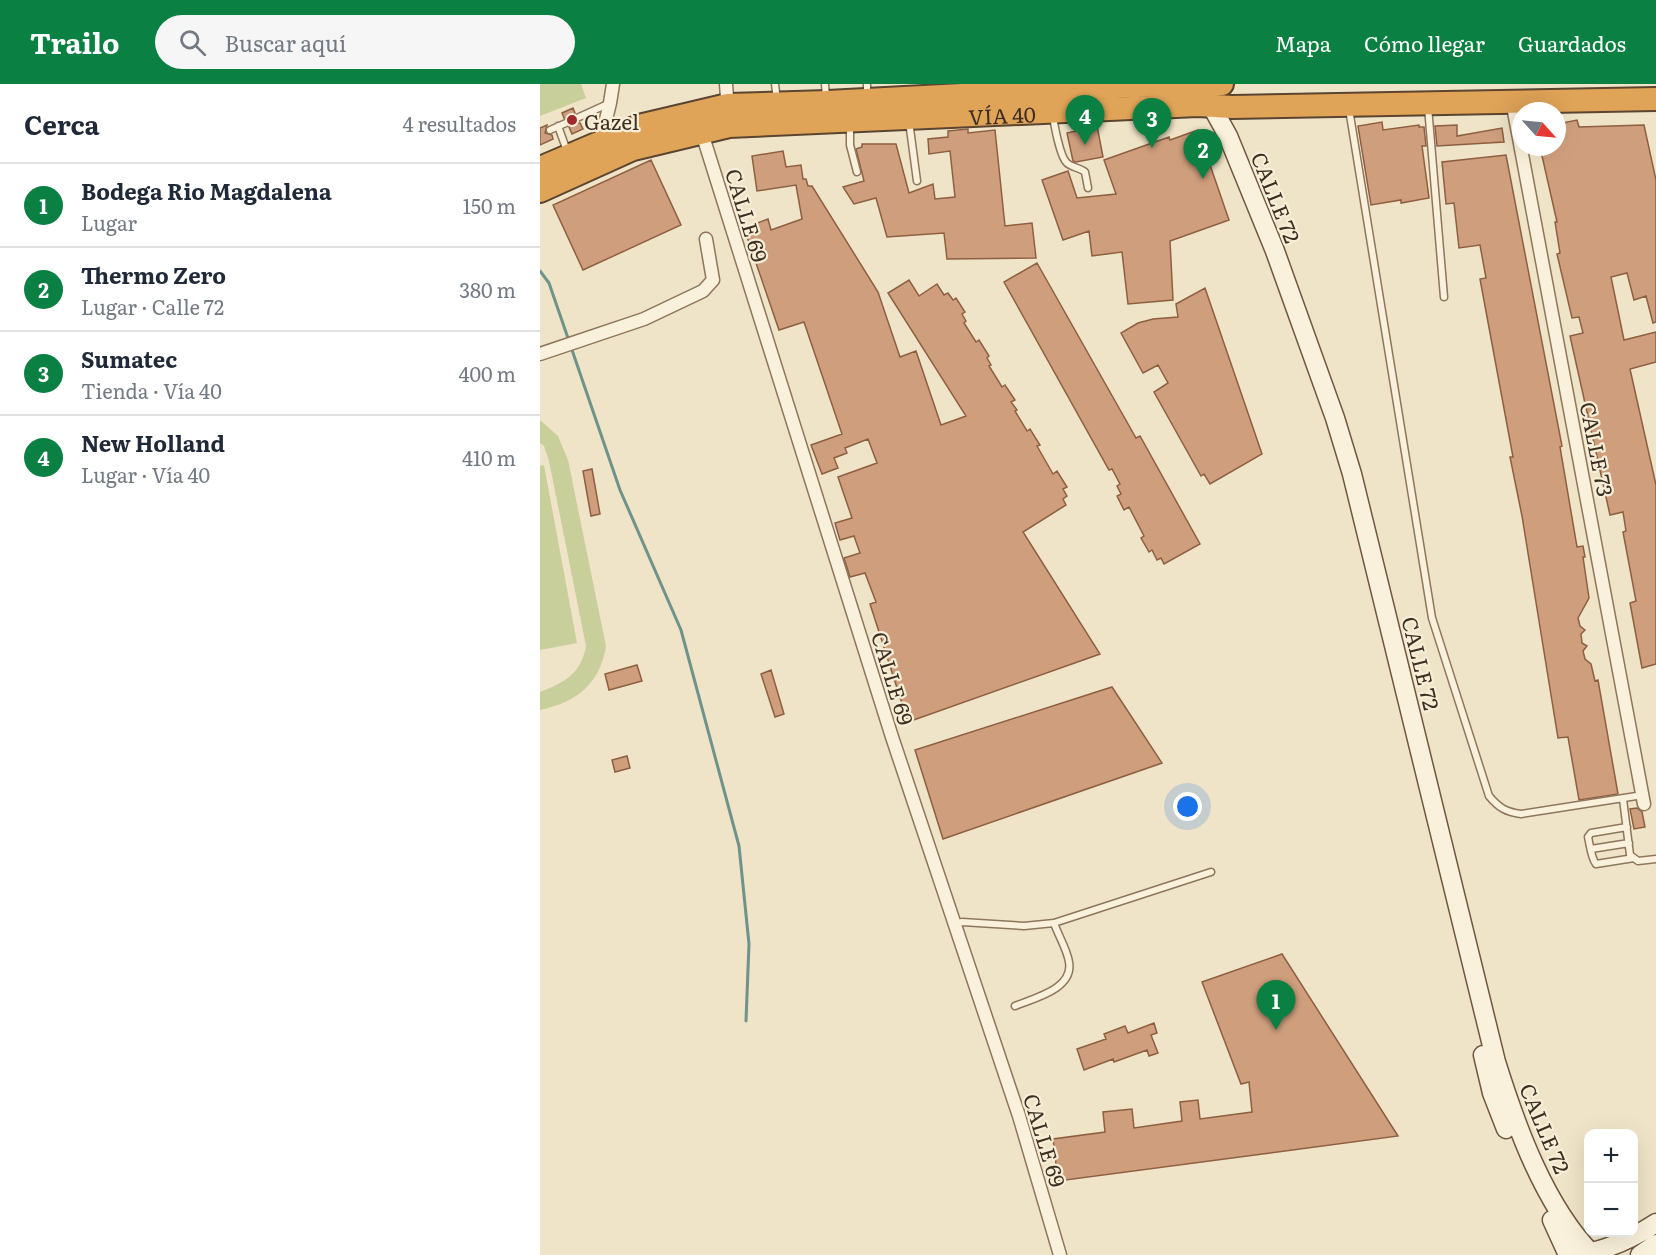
<!DOCTYPE html>
<html lang="es">
<head>
<meta charset="utf-8">
<style>
	body { margin:0; font-family:Literata,serif; background:#f6f6f7; color:#1f2937 }
	.controls { position:absolute; right:18px; bottom:18px; display:grid; overflow:hidden; border-radius:12px; box-shadow:0 6px 24px #0002 }
	.controls button { width:54px; height:54px; display:grid; place-items:center; padding:0; border:0; border-bottom:2px solid #e0e1e3; background:#fff; color:#1f2937; font:30px sans-serif }
	.compass { position:absolute; left:972px; top:18px; width:54px; height:54px; border-radius:50%; background:#fff; box-shadow:0 6px 24px #0002; rotate:117deg }
	.you { position:absolute; left:648px; top:723px; width:21px; height:21px; margin:-15px; border:4px solid #fff; border-radius:50%; background:#1a73e8; box-shadow:0 0 0 9px #1a73e833 }
	.badge { display:grid; place-items:center; width:39px; height:39px; border-radius:50%; background:#0b8043; color:#fff; font-size:20px; font-weight:700 }
	.pin { position:absolute; translate:-50% -50px; filter:drop-shadow(0 2px 3px #0008) }
	.pin::after { content:''; position:absolute; top:32px; width:21px; height:18px; background:inherit; clip-path:polygon(0 0,100% 0,50% 100%) }
	.list { margin:0; padding:0; list-style:none }
	h2 { display:flex; justify-content:space-between; align-items:center; height:78px; margin:0; padding:0 24px; font-size:26px }
	h2 small { font-size:20px; font-weight:400; color:#747a83 }
	.list li { display:grid; grid-template-columns:39px 1fr auto; gap:18px; align-items:center; box-sizing:border-box; height:84px; padding:0 24px; border-top:2px solid #e0e1e3 }
	.list b { display:block; font-size:22px; white-space:nowrap }
	.list p { margin:0; font-size:20px; white-space:nowrap; color:#747a83 }
	.list em { font-size:20px; font-style:normal; color:#747a83 }
	.icon { flex:none; width:33px; height:33px; fill:none; stroke:currentColor; stroke-width:2; stroke-linecap:round; stroke-linejoin:round }
	.map { position:relative; flex:none; width:1116px; height:1171px; overflow:hidden }
	header { display:flex; align-items:center; gap:36px; box-sizing:border-box; height:84px; padding:0 30px; background:#0b8043; color:#fff }
	header strong { font-size:28px }
	nav { display:flex; gap:33px; margin-inline-start:auto; font-size:21px }
	.search { width:420px; height:54px; background:#f6f6f7; display:flex; align-items:center; gap:15px; box-sizing:border-box; padding:0 21px; border-radius:33px; color:#747a83; font-size:22px }
	main { display:flex }
	aside { flex:1; background:#fff }
	.map>svg:first-child { display:block }
	.green { fill:#c9cf9b }
	.lines { fill:none; stroke-linecap:round; stroke-linejoin:round }
	.stream { stroke:#6f938a; stroke-width:3 }
	.building { fill:#cf9f7d; stroke:#8d5f41; stroke-width:1.5 }
	.lane-casing { stroke:#8d765c; stroke-width:9 }
	.street-casing { stroke:#8d765c; stroke-width:15 }
	.secondary-casing { stroke:#6f573f; stroke-width:21 }
	.highway-casing { stroke:#5b4430; stroke-width:26 }
	.lane { stroke:#faf1dc; stroke-width:6 }
	.street { stroke:#faf1dc; stroke-width:12 }
	.secondary { stroke:#faf1dc; stroke-width:18 }
	.highway { stroke:#e0a458; stroke-width:22 }
	.poi-dot { fill:#9e2a2b; stroke:#f7eed8; stroke-width:2 }
	.labels { text-anchor:middle; dominant-baseline:central; stroke-width:4.5; stroke-linejoin:round; paint-order:stroke }
	.street-label { font-size:21px; fill:#3d2e20; stroke:#f7eed8 }
	.poi-label { font-size:21px; fill:#3d2e20; stroke:#f7eed8; text-anchor:start }
</style>
</head>
<body>
<header>
<strong>Trailo</strong>
<div class="search"><svg class="icon" aria-label="search" viewBox="0 0 24 24"><circle cx="10" cy="10" r="6"/><path d="M15 15l6 6"/></svg>Buscar aquí</div>
<nav><a>Mapa</a><a>Cómo llegar</a><a>Guardados</a></nav>
</header>
<main>
<aside>
<h2>Cerca<small>4 resultados</small></h2>
<ul class="list">
<li><span class="badge">1</span><div><b>Bodega Rio Magdalena</b><p>Lugar</p></div><em>150 m</em></li>
<li><span class="badge">2</span><div><b>Thermo Zero</b><p>Lugar · Calle 72</p></div><em>380 m</em></li>
<li><span class="badge">3</span><div><b>Sumatec</b><p>Tienda · Vía 40</p></div><em>400 m</em></li>
<li><span class="badge">4</span><div><b>New Holland</b><p>Lugar · Vía 40</p></div><em>410 m</em></li>
</ul>
</aside>
<div class="map">
<svg width="1116" height="1171" viewBox="0 0 1116 1171">
	<rect width="100%" height="100%" fill="#f0e4c8"/>
	<path class="green" d="M0,0H41L46,14L0,32Z
		M0,336L18,352L28,376L66,562C60,600 37,618 0,626V608C25,598 41,590 46,562L9,377L4,362L0,359Z
		M4,381L37,559L0,566V382Z"/>
	<g class="lines">
		<path class="stream" d="M0,187L9,199L29,257
			M31,263L80,406L141,546L199,762L209,860L206,937"/>
	</g>
	<path class="building" d="M33,24L35,29L32,36L34,39H40L43,45L32,50L29,43L31,40V36L24,34L22,29Z
		M1037,36L1039,43L1104,41L1116,96V238L1113,239L1106,212L1094,216L1087,189L1071,193L1084,256L1116,248V278L1090,285L1116,401V580L1102,584L1090,519L1096,517L1083,448L1086,447L1083,428L1070,431L1030,252L1043,249L1039,233L1032,234L1017,170L1020,169L1015,138H1017L1000,63H1017V40Z
		M842,38L843,46L879,41V43H884L886,62H882L889,114L861,119V116L831,121L818,42Z
		M7,41L5,49L12,51L13,55L0,61V44Z
		M917,41V52L962,44L964,58L897,62L895,42Z
		M557,42L563,73L536,78L533,77L527,49Z
		M428,45V49L455,46L465,142L492,139L496,174L407,175L404,149L347,153L336,114L314,120L303,103L324,97L316,65L322,63V60H356L369,109L393,100L395,115L415,113L410,67L389,70L388,55L408,53V47Z
		M658,46L689,136L630,157L633,216L588,220L582,168L552,172L549,147L523,156L502,96L528,87L537,114L576,110L564,76L629,53L630,56Z
		M243,67L246,83L261,81L263,95H266L268,102H272L338,208L360,273L376,267L401,341L426,332L348,209L369,196L379,212L397,200L404,211L408,209L413,216L416,214L425,228L422,230L426,237L424,239L436,258L439,256L449,272L447,274L451,281L449,282L462,303L465,301L475,316L471,318L477,326L475,327L487,347L490,345L500,361L497,362L513,390L517,387L527,403L523,405L527,412L523,415L526,421L483,448L560,570L368,638L330,520L336,518L325,489L310,493L304,474L320,469L314,452L300,456L295,439L312,434L298,393L337,379L328,355L305,364L307,369L294,374L298,384L282,390L271,361L302,350L264,238L239,246L204,144L228,135L231,146L262,135L256,101L217,107L212,72Z
		M966,71L1022,362L1020,363L1037,463L1043,462L1045,473H1043L1049,514L1038,534L1040,542L1045,546L1041,550L1042,559L1047,562L1043,567L1045,575L1051,580L1055,597L1058,596L1078,710L1039,716L1028,653L1018,654L982,432L970,373H973L940,195L946,194L940,161L919,164L914,119L906,120L902,78Z
		M111,76L141,141L43,186L13,121Z
		M497,179L596,354L600,352L660,460L624,480L621,474L617,476L612,466L609,468L601,454L604,452L589,423L584,426L577,412L581,410L577,402L580,400L572,385L569,386L464,198Z
		M665,204L722,370L670,400L664,390L661,392L614,308L628,299L618,281L603,289L581,249L598,239L613,235L638,233L636,220Z
		M52,385L60,430L51,432L43,387Z
		M97,581L102,597L69,606L65,590Z
		M231,586L244,630L235,633L221,590Z
		M572,603L622,679L403,755L375,666Z
		M87,672L90,684L75,688L72,676Z
		M1097,724L1102,728L1105,743L1094,745L1090,725Z
		M742,870L858,1052L518,1097L513,1055L565,1048L563,1028L592,1025L594,1044L642,1037L640,1018L658,1016L660,1035L712,1028L709,998L701,1000L662,898Z
		M614,939L617,949L611,951L618,969L609,972L607,966L574,978L573,975L544,986L537,965L566,955L564,950L585,942L588,949Z"/>
	<g class="lines">
		<g class="lane-casing">
			<path id="lane" d="M235,0L237,16
				M285,0L286,14
				M327,12V0
				M888,23L904,213
				M809,25L892,534L949,712C959,724 966,728 981,730L1103,711
				M513,31C514,40 520,73 527,79C531,83 540,84 545,88L548,104
				M37,34L70,19
				M369,37L377,97
				M310,40V61L317,88
				M18,42L27,67
				M10,46L26,39
				M1083,715L1090,771L1098,777L1116,775
				M1087,743L1051,749L1048,753C1050,761 1051,774 1056,780L1094,774
				M1051,765L1089,759
				M415,840L422,838L484,842L514,839L671,788
				M475,922C494,914 534,905 529,878C527,865 518,851 514,839"/>
		</g>
		<g class="street-casing">
			<path id="street" d="M186,0L188,26
				M972,17L1104,720
				M161,46L352,653L479,1032L520,1171
				M60,60L70,19L73,0
				M0,270L104,235L163,207L173,196L166,155"/>
		</g>
		<g class="secondary-casing">
			<path id="secondary" d="M666,12L688,52L735,167L795,334L812,390L956,978C976,1042 1005,1123 1053,1171
				M943,971L952,1009L966,1045
				M1012,1136L1028,1171
				M1041,1170C1068,1166 1093,1154 1116,1139
				M1100,1171L1116,1160"/>
		</g>
		<g class="highway-casing">
			<g id="highway">
				<path d="M0,84L99,42L188,21L287,18L595,2L682,0"/>
				<path id="s1" d="M0,107L93,65L189,42L658,21L692,23L1116,15"/>
			</g>
		</g>
		<use href="#lane" class="lane"/>
		<use href="#street" class="street"/>
		<use href="#secondary" class="secondary"/>
		<use href="#highway" class="highway"/>
	</g>
	<circle class="poi-dot" cx="32" cy="36" r="6"/>
	<g class="labels">
		<g class="street-label">
			<text stroke="none"><textPath href="#s1" startOffset="474">VÍA 40</textPath></text>
			<text transform="translate(737 113) rotate(68)">CALLE 72</text>
			<text transform="translate(208 131) rotate(73)">CALLE 69</text>
			<text transform="translate(1058 365) rotate(79)">CALLE 73</text>
			<text transform="translate(882 579) rotate(76)">CALLE 72</text>
			<text transform="translate(354 594) rotate(73)">CALLE 69</text>
			<text transform="translate(1006 1044) rotate(67)">CALLE 72</text>
			<text transform="translate(506 1056) rotate(73)">CALLE 69</text>
		</g>
		<g class="poi-label">
			<text x="44" y="36">Gazel</text>
		</g>
	</g>
</svg>
<div class="controls">
<button>+</button>
<button>−</button>
</div>
<svg class="compass" viewBox="-18 -18 36 36"><path d="M0-13l5 13h-10z" fill="#e53935"/><path d="M0 13l5-13h-10z" fill="#747a83"/></svg>
<div class="you"></div>
<div class="pin badge" style="left:736px;top:946px">1</div>
<div class="pin badge" style="left:663px;top:95px">2</div>
<div class="pin badge" style="left:612px;top:64px">3</div>
<div class="pin badge" style="left:545px;top:61px">4</div>
</div>
</main>
</body>
</html>
